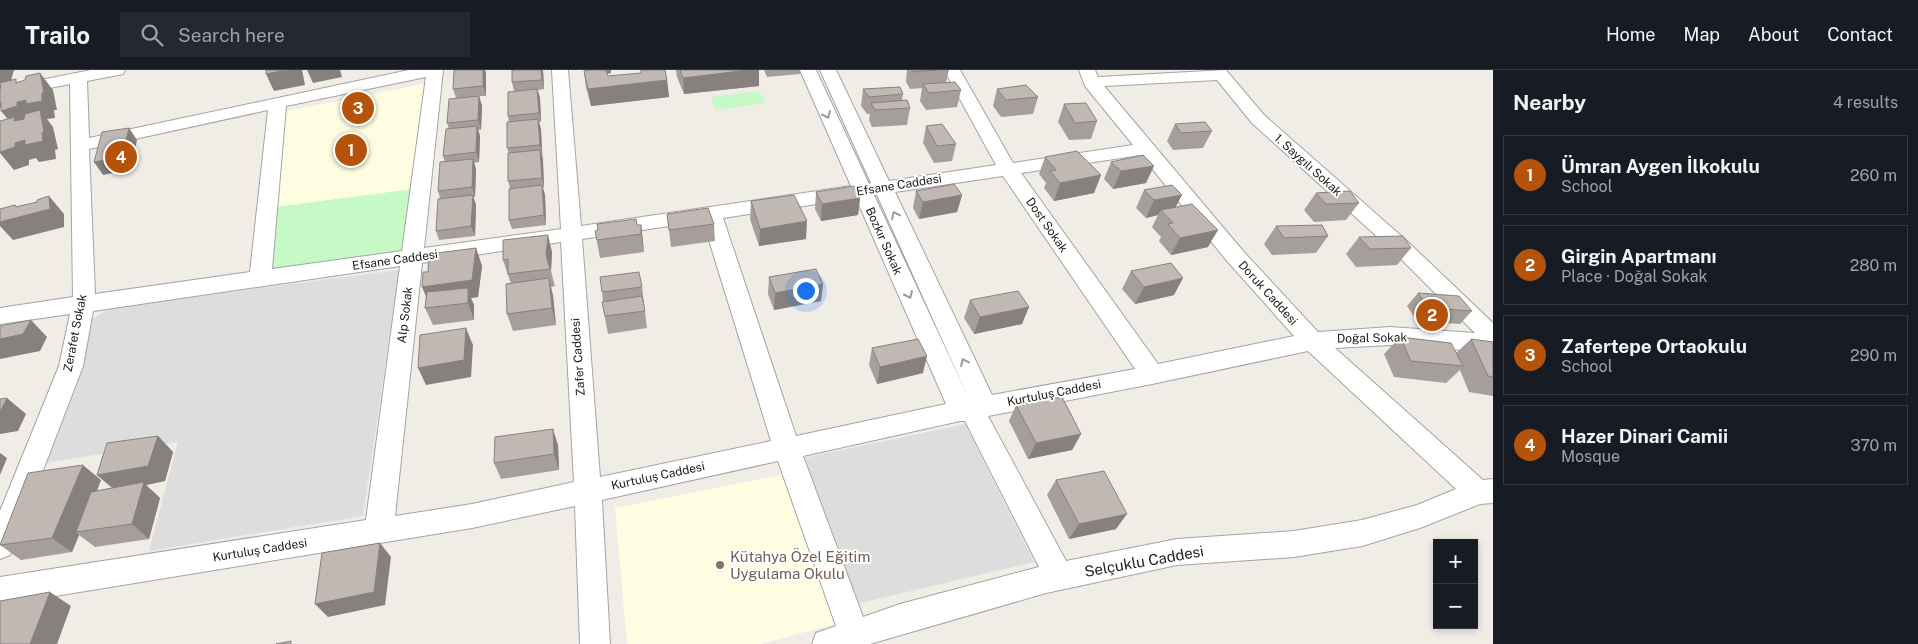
<!DOCTYPE html>
<html lang="en">
<head>
<meta charset="utf-8">
<style>
	body { margin:0; font-family:"Public Sans",sans-serif; background:#242831; color:#f1f3f6 }
	.controls { position:absolute; right:15px; bottom:15px; display:grid; overflow:hidden; border-radius:0px; box-shadow:0 2px 8px #0003 }
	.controls button { width:45px; height:45px; display:grid; place-items:center; padding:0; border:0; border-bottom:1px solid #363941; background:#171b24; color:#f1f3f6; font:25px sans-serif }
	.you { position:absolute; left:805px; top:220px; width:18px; height:18px; margin:-12px; border:4px solid #fff; border-radius:50%; background:#1a73e8; box-shadow:0 0 0 8px #1a73e833 }
	.badge { display:grid; place-items:center; width:32px; height:32px; border-radius:50%; background:#b45309; color:#fff; font-size:16px; font-weight:700 }
	.pin { position:absolute; translate:-50% -50%; border:2px solid #fff; box-shadow:0 1px 5px #0006 }
	.list { margin:0; padding:0; list-style:none }
	h2 { display:flex; justify-content:space-between; align-items:center; height:65px; margin:0; padding:0 20px; font-size:21px }
	h2 small { font-size:16px; font-weight:400; color:#9ea1a6 }
	.list li { display:grid; grid-template-columns:32px 1fr auto; gap:15px; align-items:center; box-sizing:border-box; height:80px; margin:0 10px 10px; padding:0 10px; border:1px solid #363941; border-radius:0px }
	.list b { display:block; font-size:19px; white-space:nowrap }
	.list p { margin:0; font-size:16px; white-space:nowrap; color:#9ea1a6 }
	.list em { font-size:16px; font-style:normal; color:#9ea1a6 }
	.icon { flex:none; width:28px; height:28px; fill:none; stroke:currentColor; stroke-width:2; stroke-linecap:round; stroke-linejoin:round }
	.map { position:relative; flex:none; width:1493px; height:574px; overflow:hidden }
	header { display:flex; align-items:center; gap:30px; box-sizing:border-box; height:70px; padding:0 25px; background:#171b24; border-bottom:1px solid #363941 }
	header strong { font-size:24px }
	nav { display:flex; gap:28px; margin-inline-start:auto; font-size:18px }
	.search { width:350px; height:45px; background:#242831; display:flex; align-items:center; gap:12px; box-sizing:border-box; padding:0 18px; border-radius:0px; color:#9ea1a6; font-size:19px }
	main { display:flex }
	aside { flex:1; background:#171b24 }
	.map>svg:first-child { display:block }
	.residential { fill:#dedddd }
	.education { fill:#fefde1 }
	.park { fill:#c5f9c6 }
	.lines { fill:none; stroke-linecap:round; stroke-linejoin:round }
	.minor-casing { stroke:#a4a4a4; stroke-width:2 }
	.minor { fill:#fff; fill-rule:evenodd }
	.wall { fill:#a69e9a }
	.shaded-wall { fill:#87817d }
	.building { fill:#c1b8b3; stroke:#87817d }
	.oneway { stroke:#9b9b9b }
	.education-dot { fill:#8d6e63; stroke:#fff; stroke-width:2 }
	.labels { text-anchor:middle; dominant-baseline:central; stroke-width:4; stroke-linejoin:round; paint-order:stroke }
	.street-label { font-size:12px; fill:#202020; stroke:#fff }
	.near-education-label { font-size:15px; fill:#785e54; stroke:#fff; text-anchor:start }
	.near-street-label { font-size:15px; fill:#202020; stroke:#fff }
</style>
</head>
<body>
<header>
<strong>Trailo</strong>
<div class="search"><svg class="icon" aria-label="search" viewBox="0 0 24 24"><circle cx="10" cy="10" r="6"/><path d="M15 15l6 6"/></svg>Search here</div>
<nav><a>Home</a><a>Map</a><a>About</a><a>Contact</a></nav>
</header>
<main>
<div class="map">
<svg width="1493" height="574" viewBox="0 0 1493 574">
	<rect width="100%" height="100%" fill="#f0ece6"/>
	<path class="residential" d="M399,200L363,446L149,481L178,372L44,393L91,250L107,240L160,231Z
		M965,354L1034,492L852,535L799,389Z"/>
	<path class="education" d="M428,13L414,119L276,137L287,41Z
		M786,404L842,552L761,574H627L615,438Z"/>
	<path class="park" d="M759,21L766,33L715,40L711,27Z
		M414,119L405,183L272,201L276,137Z"/>
	<g class="lines">
		<g class="minor-casing">
			<path id="minor" d="M91,0H125L123,4L87,11L89,68L409,0H443L424,178L561,159L552,0H568L581,156L851,116L800,0H816L869,114L871,113L820,0H836L889,111L996,95L944,0H960L1013,93L1133,75L1085,16L1079,0H1095L1098,7L1226,0L1264,45L1408,172L1493,253V282L1390,275L1335,278L1483,410L1493,409V433L1480,434L1420,458L1362,476L1294,487L1177,495L1046,523L870,574H812L816,563L836,556L778,391L602,430L610,574H580L575,436L472,458L0,535V507L366,450L400,196L93,241L83,296L14,476L10,485L0,489V441L59,296L70,244L0,254V238L73,227L70,14L0,28V18ZM426,7L402,181L272,199L286,36ZM1217,10L1252,53L1394,182L1475,263L1390,257L1318,262L1243,181L1104,16ZM268,40L250,202L95,224L89,79ZM1141,85L1227,191L1294,266L1158,294L1021,103ZM1003,106L1135,299L992,325L895,122ZM874,125H877L969,329ZM856,128L946,334L796,366L723,148ZM703,151L771,371L600,407L582,169ZM561,172L574,412L472,434L395,446L422,193ZM1308,281L1456,419L1417,435L1362,450L1294,461L1177,469L1066,491L988,346L1152,314ZM960,351H965L1039,497L900,534L863,547L803,386Z"/>
		</g>
		<use href="#minor" class="minor"/>
	</g>
	<path class="wall" d="M454,0H485L486,3V26H479L482,36L481,60H478L480,66L479,92L474,93L476,99L475,127H473L476,135L475,166L439,170L436,161L440,128L438,121L445,92L443,86L449,59L447,53L456,28L453,19Z
		M512,0H543L544,19L538,20L540,28L541,52H539L541,59L544,117L543,118L545,125L546,155L512,159L509,150L510,118L508,111L509,83L507,78L509,52L508,46L514,21L512,12Z
		M587,0H611V3L607,4L608,6L667,10L669,27L591,36L586,18L584,1Z
		M676,0H759V16L684,24L677,7Z
		M764,0H800V4L767,7Z
		M907,0H949L946,12L961,20L957,37L926,40L920,31L922,18L910,19L906,12Z
		M863,19L903,24L902,30L910,38L907,55L872,57L869,50L870,44H867L861,36Z
		M997,19L1038,27L1033,44L1001,47L993,36Z
		M1064,34L1097,51L1091,69L1069,70L1058,52Z
		M1175,54L1212,61L1203,78L1173,80L1167,71Z
		M926,56L956,74L952,91L934,93L923,73Z
		M1045,87L1101,105L1094,123L1054,131L1044,118L1046,113L1039,104Z
		M1111,92L1146,113L1113,119L1104,109Z
		M1144,120L1175,137L1208,177L1171,185L1159,171L1161,167L1152,157L1158,145L1146,148L1136,138Z
		M916,121L962,125L957,142L919,149L913,138Z
		M816,122L860,128L858,145L821,151L815,139Z
		M1316,123L1359,133L1346,150L1314,152L1304,140Z
		M751,131L806,169L759,176L750,149Z
		M667,144L714,154L715,171L671,177Z
		M641,155L643,172L644,182L600,188L595,161Z
		M1276,156L1328,166L1316,183L1272,185L1264,174Z
		M1359,167L1411,178L1397,195L1356,197L1346,184Z
		M476,178L482,196L478,227L471,228L474,235V250L433,255L425,238L428,202Z
		M552,182L551,201L555,216L551,217L553,226L556,255L513,261L507,244L511,214L503,190Z
		M1131,201L1174,225L1135,234L1122,219Z
		M769,207L823,214L821,231L774,240L768,224Z
		M642,217L647,258L608,264L602,232L603,231L602,222Z
		M1418,223L1472,241L1460,254L1417,251L1407,236Z
		M970,230L1022,254L974,264L964,248Z
		M1400,267L1456,283L1471,269L1493,272V326L1469,322L1460,300L1446,313L1394,307L1384,284Z
		M872,278L923,303L877,314L869,295Z
		M1016,335L1081,364L1072,380L1028,389L1009,351Z
		M158,366L173,382L165,411L146,415L160,428L149,469L95,477L79,465L72,482L21,490L0,475L101,410L97,421L112,418L97,405Z
		M558,375L559,400L501,409L494,393Z
		M1056,410L1116,459L1069,469L1047,425Z"/>
	<path class="shaded-wall" d="M0,0H14L11,11L0,13Z
		M286,0H302L305,15L274,21L266,4Z
		M307,0H340L342,7L313,13Z
		M483,0H485L486,3V26L483,16Z
		M541,0H543L544,19L542,10Z
		M587,0H611V3L588,6Z
		M748,0H759V16L684,24L683,8Z
		M40,3L53,20L57,40H54L55,48L47,49L53,57L58,79L55,80L56,89L39,92L36,88L29,90V95L14,100L0,83V82L15,58L1,41L3,40L0,37V33L17,32L26,30Z
		M667,10L669,27L591,36L588,19Z
		M537,19L540,28L541,52L539,43Z
		M479,26L482,36L481,60L478,50Z
		M538,49L541,59L542,84L540,75Z
		M477,56L480,66L479,92L476,82Z
		M129,58L137,70L131,99L103,105L94,92Z
		M540,80L543,89L544,117L542,108Z
		M473,89L476,99L475,127L472,117Z
		M1154,96L1146,113L1113,119L1121,101Z
		M1101,105L1094,123L1054,131L1060,113Z
		M542,115L545,125L546,155L544,145Z
		M473,125L476,135L475,166L471,156Z
		M962,125L957,142L919,149L923,132Z
		M1182,125L1173,142L1161,140L1158,145L1146,148L1154,130Z
		M49,126L64,144V157L13,170L0,156V152L16,137L15,135L25,146Z
		M860,128L858,145L821,151L822,134Z
		M807,151L806,169L759,176L760,159Z
		M641,155L643,172L644,182L641,164Z
		M1218,160L1208,177L1171,185L1180,168Z
		M548,165L552,182L551,201L546,185Z
		M476,178L482,196L478,227L471,228L474,235V250L468,233L429,234L422,217Z
		M549,208L553,226L556,255L552,238Z
		M1183,208L1174,225L1135,234L1144,217Z
		M823,214L821,231L774,240L775,223Z
		M1029,237L1022,254L974,264L980,247Z
		M31,250L47,267L40,281L0,289V269Z
		M466,258L473,275L471,307L426,315L418,298Z
		M927,286L923,303L877,314L880,297Z
		M7,328L26,344L18,361L0,364V342Z
		M553,359L558,375L559,400L554,384Z
		M1081,364L1072,380L1028,389L1036,373Z
		M158,366L173,382L165,411L146,415L160,428L149,469L132,454L115,420L97,405Z
		M0,383L7,388L0,405Z
		M83,395L101,410L80,462H76L79,465L72,482L52,468Z
		M1127,444L1116,459L1069,469L1079,454Z
		M380,473L391,487L385,535L328,547L315,534Z
		M50,522L71,536L57,574H30Z"/>
	<path class="building" d="M266,0H286L266,4Z
		M454,0H483V16L453,19Z
		M512,0H541L542,10L512,12Z
		M590,0H606L608,6L641,3V0H665L667,10L588,19L584,1Z
		M680,0H748L683,8Z
		M912,0H936L913,2Z
		M40,3L44,22L42,23V31L26,34V30L17,32V36L1,41V33H0V19H1L0,13L16,9V13L25,10L26,6Z
		M955,12L961,20L929,23L923,14Z
		M1026,15L1038,27L1006,30L997,19Z
		M900,17L903,24L869,27L863,19Z
		M537,19L539,43L508,46V22Z
		M479,26L478,50L447,53L449,29Z
		M907,30L910,38L875,40L871,33Z
		M1086,33L1097,51L1075,53L1064,34Z
		M40,40L44,62L42,63L43,71L25,75V70L15,73V77L0,82V51L15,47L14,51L24,49L25,44Z
		M538,49L540,75L507,78V52Z
		M1205,52L1212,61L1181,63L1175,54Z
		M942,54L956,74L937,76L926,56Z
		M477,56L476,82L443,86L446,59Z
		M129,58L122,87L94,92L102,62Z
		M540,80L542,108L508,111V83Z
		M1077,81L1101,105L1060,113L1050,101L1056,100L1045,87Z
		M1143,85L1154,96L1121,101L1111,92Z
		M473,89L472,117L438,121L440,92Z
		M954,114L962,125L923,132L916,121Z
		M542,115L544,145L509,150V119Z
		M1172,115L1182,125L1154,130L1144,120Z
		M854,116L860,128L822,134L816,122Z
		M1350,121L1359,133L1326,134L1316,123Z
		M473,125L471,156L436,161L438,129Z
		M794,125L807,151L760,159L751,131Z
		M49,126L50,139L0,152V139L15,135L16,137L37,132V130Z
		M1192,134L1218,160L1180,168L1168,154L1173,153L1161,140Z
		M708,138L714,154L669,160L667,144Z
		M636,149L637,155H641V164L597,170L595,161L598,160L597,154Z
		M1322,155L1328,166L1284,168L1276,156Z
		M548,165L546,185L550,199L508,204V189L503,190V170Z
		M1403,166L1411,178L1370,179L1359,167Z
		M476,178L472,210L422,217L423,202H428L429,184Z
		M1171,193L1183,208L1144,217L1131,201Z
		M816,199L823,214L775,223L769,207Z
		M639,202L642,217L602,222L600,207Z
		M549,208L552,238L507,244L506,214Z
		M468,218V233L425,238L427,222Z
		M1018,221L1029,237L980,247L970,230Z
		M1418,223L1459,226L1472,241L1428,238Z
		M642,226L645,241L605,246L602,232Z
		M31,250L23,264L0,269V256Z
		M466,258L464,290L418,298L420,265Z
		M1400,267L1451,273L1463,296L1411,291Z
		M918,269L927,286L880,297L872,278Z
		M1471,269L1493,272V307L1488,306Z
		M1062,327L1081,364L1036,373L1016,335Z
		M7,328L0,342V329Z
		M553,359L554,384L494,393L495,367Z
		M158,366L148,396L97,405L107,373Z
		M83,395L52,468L0,475L28,403Z
		M1104,401L1127,444L1079,454L1056,410Z
		M144,412L132,454L76,462L91,422Z
		M380,473L374,522L315,534L322,483Z
		M50,522L30,574H0V531Z
		M291,571V574H276Z"/>
	<defs><path id="oneway-chevron" d="M-2-3.5L2.5 0L-2 3.5" fill="none" stroke-width="1.6" stroke-linecap="round" stroke-linejoin="round" transform="scale(1.25)"/></defs>
	<g class="oneway">
		<use href="#oneway-chevron" transform="translate(827 45) rotate(66)"/>
		<use href="#oneway-chevron" transform="translate(895 145) rotate(-115)"/>
		<use href="#oneway-chevron" transform="translate(909 225) rotate(66)"/>
		<use href="#oneway-chevron" transform="translate(964 292) rotate(-115)"/>
	</g>
	<circle class="education-dot" cx="720" cy="495" r="5"/>
	<g class="labels">
		<g class="street-label">
			<text transform="translate(1308 95) rotate(42)">1. Saygılı Sokak</text>
			<text transform="translate(899 115) rotate(-9)">Efsane Caddesi</text>
			<text transform="translate(1047 155) rotate(55)">Dost Sokak</text>
			<text transform="translate(884 171) rotate(66)">Bozkır Sokak</text>
			<text transform="translate(395 190) rotate(-8)">Efsane Caddesi</text>
			<text transform="translate(1268 223) rotate(48)">Doruk Caddesi</text>
			<text transform="translate(405 245) rotate(-83)">Alp Sokak</text>
			<text transform="translate(75 263) rotate(-79)">Zerafet Sokak</text>
			<text transform="translate(1372 268) rotate(-1)">Doğal Sokak</text>
			<text transform="translate(578 287) rotate(-94)">Zafer Caddesi</text>
			<text transform="translate(1054 323) rotate(-11)">Kurtuluş Caddesi</text>
			<text transform="translate(658 406) rotate(-12)">Kurtuluş Caddesi</text>
			<text transform="translate(260 480) rotate(-9)">Kurtuluş Caddesi</text>
		</g>
		<g class="near-education-label">
			<text x="730" y="486">Kütahya Özel Eğitim<tspan x="730" dy="17">Uygulama Okulu</tspan></text>
		</g>
		<g class="near-street-label">
			<text transform="translate(1144 491) rotate(-10)">Selçuklu Caddesi</text>
		</g>
	</g>
</svg>
<div class="controls">
<button>+</button>
<button>−</button>
</div>
<div class="you"></div>
<div class="pin badge" style="left:351px;top:80px">1</div>
<div class="pin badge" style="left:1432px;top:245px">2</div>
<div class="pin badge" style="left:358px;top:38px">3</div>
<div class="pin badge" style="left:121px;top:87px">4</div>
</div>
<aside>
<h2>Nearby<small>4 results</small></h2>
<ul class="list">
<li><span class="badge">1</span><div><b>Ümran Aygen İlkokulu</b><p>School</p></div><em>260 m</em></li>
<li><span class="badge">2</span><div><b>Girgin Apartmanı</b><p>Place · Doğal Sokak</p></div><em>280 m</em></li>
<li><span class="badge">3</span><div><b>Zafertepe Ortaokulu</b><p>School</p></div><em>290 m</em></li>
<li><span class="badge">4</span><div><b>Hazer Dinari Camii</b><p>Mosque</p></div><em>370 m</em></li>
</ul>
</aside>
</main>
</body>
</html>
